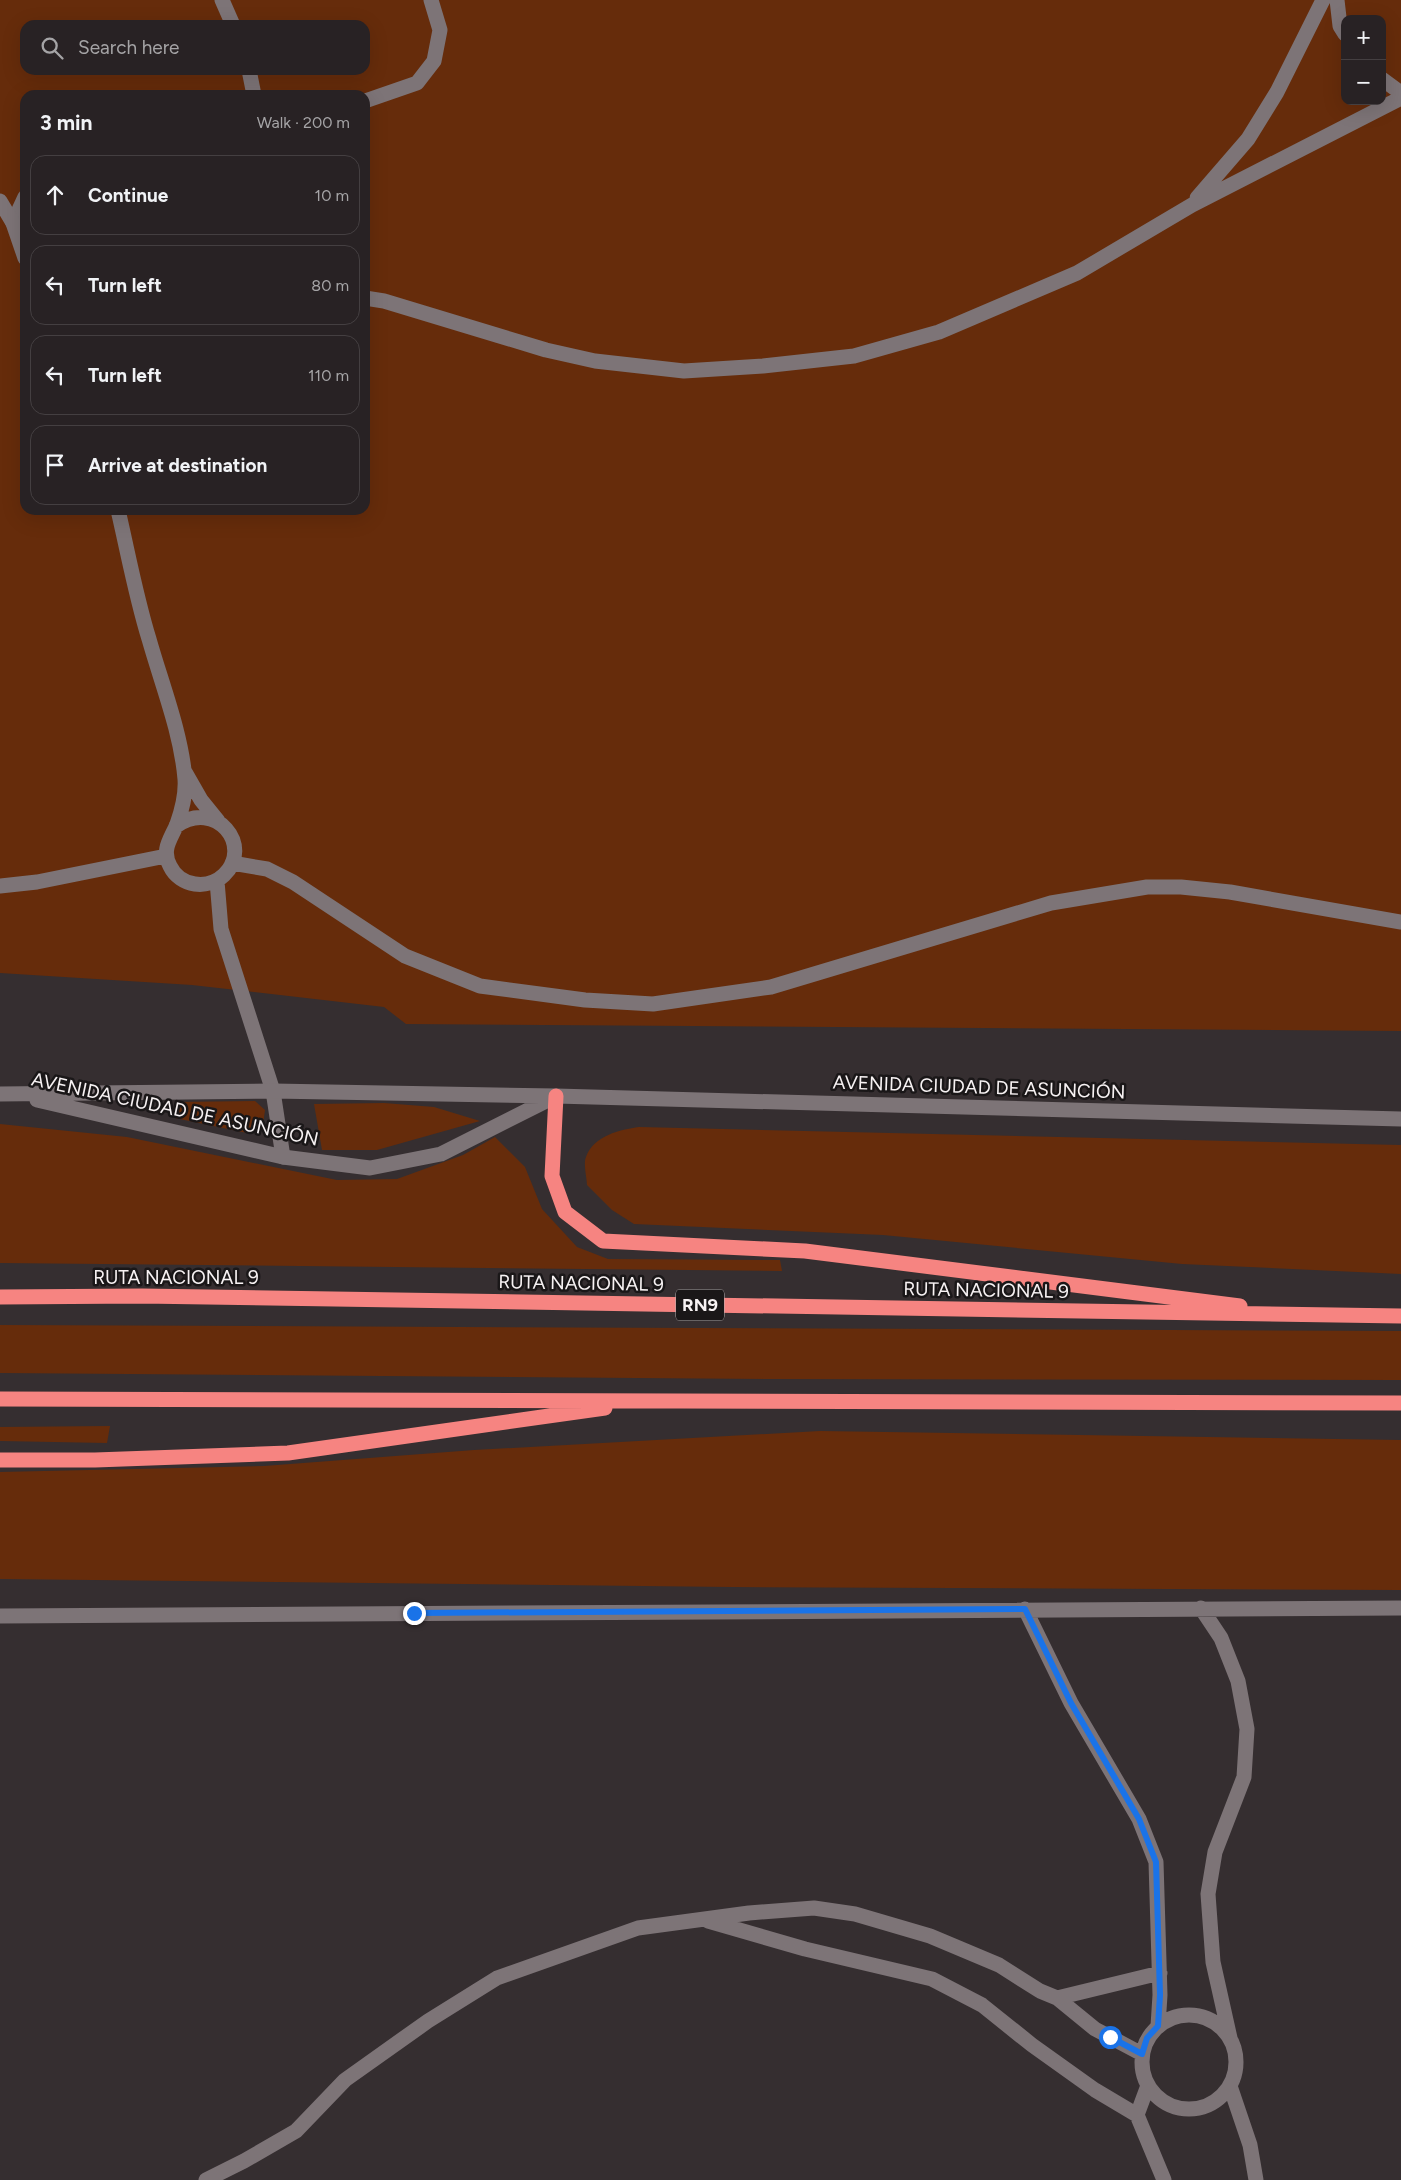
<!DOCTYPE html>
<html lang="en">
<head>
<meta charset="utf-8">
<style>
	body { margin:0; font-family:Figtree,sans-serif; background:#302a2c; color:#f1f3f6 }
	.controls { position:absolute; right:15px; top:15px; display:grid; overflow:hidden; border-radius:10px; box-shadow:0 5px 20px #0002 }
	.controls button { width:45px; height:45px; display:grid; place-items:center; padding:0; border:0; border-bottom:1px solid #443f41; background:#282224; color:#f1f3f6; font:25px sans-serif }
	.stop { position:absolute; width:15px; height:15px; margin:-11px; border:4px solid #1a73e8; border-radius:50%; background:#fff }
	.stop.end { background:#1a73e8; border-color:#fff; box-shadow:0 1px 5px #0008 }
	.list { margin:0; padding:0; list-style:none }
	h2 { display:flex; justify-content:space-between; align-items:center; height:65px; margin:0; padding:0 20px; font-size:21px }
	h2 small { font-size:16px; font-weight:400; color:#a5a4a6 }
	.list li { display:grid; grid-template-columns:32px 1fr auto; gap:15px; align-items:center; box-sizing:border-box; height:80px; margin:0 10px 10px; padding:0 10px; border:1px solid #443f41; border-radius:15px }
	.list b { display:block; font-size:19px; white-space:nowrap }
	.list em { font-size:16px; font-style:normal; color:#a5a4a6 }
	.icon { flex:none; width:28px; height:28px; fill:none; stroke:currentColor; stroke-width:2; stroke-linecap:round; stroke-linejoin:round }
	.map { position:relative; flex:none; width:1401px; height:2180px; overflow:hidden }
	.search { position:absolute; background:#282224; box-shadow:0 5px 20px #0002; left:20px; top:20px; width:350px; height:55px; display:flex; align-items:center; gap:12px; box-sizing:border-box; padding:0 18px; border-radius:15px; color:#a5a4a6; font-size:19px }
	.panel { position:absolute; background:#282224; box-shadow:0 5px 20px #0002; left:20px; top:90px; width:350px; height:425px; border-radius:15px }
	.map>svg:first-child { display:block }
	.green { fill:#662c0b; fill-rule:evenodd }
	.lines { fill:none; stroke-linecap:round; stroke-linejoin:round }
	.service { stroke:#7d7477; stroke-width:15 }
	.minor { stroke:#7d7477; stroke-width:15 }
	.tertiary { stroke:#7d7477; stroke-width:15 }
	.motorway { stroke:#f68481; stroke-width:15 }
	.route { stroke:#1a73e8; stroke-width:6 }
	.labels { text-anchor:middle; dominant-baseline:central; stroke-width:5; stroke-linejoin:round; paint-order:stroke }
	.shield { fill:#1a1718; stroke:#b5b0b1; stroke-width:1 }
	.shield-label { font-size:18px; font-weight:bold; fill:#f7f2f3 }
	.street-label { font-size:19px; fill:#f7f2f3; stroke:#1a1718 }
</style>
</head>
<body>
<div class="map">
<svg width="1401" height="2180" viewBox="0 0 1401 2180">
	<rect width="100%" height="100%" fill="#352e30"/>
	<path class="green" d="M0,0H1401V1031L406,1024L384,1007L192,985L0,973ZM1345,19H1382V101H1345ZM25,25H365V70H25ZM25,95H365V510H25Z
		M255,1101L265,1110L263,1125L247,1133L175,1118L176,1102Z
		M384,1103L434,1107L480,1121L377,1150H322L314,1104Z
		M0,1124L127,1137L337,1180L397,1179L463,1155L495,1137L525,1167L542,1209L577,1247L608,1259L780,1260L782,1271L0,1263Z
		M639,1127L1401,1145V1274L1182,1264L883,1235L634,1224L612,1210L587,1185C587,1178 583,1164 586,1157C594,1135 620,1130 639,1127Z
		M0,1325L1401,1331V1380L768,1379L0,1373Z
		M110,1426L107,1443L0,1441V1427Z
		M820,1431L1401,1440V1590L731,1587L0,1579V1472L264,1466L474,1450Z"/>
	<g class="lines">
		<path class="service" d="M222,0L233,25
			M249,70L254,95
			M365,101L417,83L434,61L440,30L431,0
			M13,223L25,197"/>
		<path class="minor" d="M1337,0L1340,26L1345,34
			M1382,79L1401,93
			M1197,198L1248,139L1277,92L1323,0
			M0,201L13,223L25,258
			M365,298L384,301L546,350L595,361L684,371L763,366L854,356L939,332L1077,273L1192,205L1401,98
			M118,510C128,553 136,597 149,639C162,685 181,732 185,779C186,794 182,810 177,824C171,839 161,849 170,866C180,887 208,890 224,875C254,846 216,798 176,826
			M185,772L201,800L218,821
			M232,863L267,869L293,882L405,956L480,986L585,1000L653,1004L771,987L1051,903L1147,887H1181L1230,892L1401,922
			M217,881L221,929L273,1091L283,1157
			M0,886L37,882L166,856
			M1201,1608L1221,1638L1238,1681L1247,1729L1244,1777L1215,1852L1208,1894L1213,1962L1230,2038
			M1025,1609L1071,1703L1139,1819L1156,1862L1160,1995L1158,2026
			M0,1616L1401,1608
			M708,1921L805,1949L932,1979L982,2005L1032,2045L1095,2090L1137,2115
			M1057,1998L1160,1973
			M1142 2062a47 47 0 1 1 94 0a47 47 0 1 1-94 0Z
			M1230,2086L1250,2145L1256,2180
			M1147,2088L1137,2115L1164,2180
			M206,2180L244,2161L296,2131L345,2080L428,2021L497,1978L638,1928L749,1913L814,1908L855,1914L930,1936L999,1965L1040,1991L1057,1998L1095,2029L1142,2054"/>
		<path class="tertiary" d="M0,1094L273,1091L556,1096L1401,1119
			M37,1100L283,1157L370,1168L441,1154L552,1098"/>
		<path class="motorway" d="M556,1096L552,1176L565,1212L603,1241L805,1251L1240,1306
			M0,1297L142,1296L1401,1316
			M0,1399L1401,1403
			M0,1460H95L288,1453L605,1408"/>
	</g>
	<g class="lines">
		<path class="route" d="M414,1613L1025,1609L1071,1703L1139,1819L1156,1862L1160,1995L1158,2026L1147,2038L1142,2054L1110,2037"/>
	</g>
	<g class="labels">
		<rect class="shield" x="676" y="1289.5" width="48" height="31" rx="4"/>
		<g class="shield-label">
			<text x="700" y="1305">RN9</text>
		</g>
		<g class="street-label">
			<text transform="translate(979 1087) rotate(2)">AVENIDA CIUDAD DE ASUNCIÓN</text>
			<text transform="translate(175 1109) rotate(12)">AVENIDA CIUDAD DE ASUNCIÓN</text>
			<text x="176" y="1277">RUTA NACIONAL 9</text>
			<text transform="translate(581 1283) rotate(1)">RUTA NACIONAL 9</text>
			<text transform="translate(986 1290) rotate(1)">RUTA NACIONAL 9</text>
		</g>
	</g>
</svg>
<div class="controls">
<button>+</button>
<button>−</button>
</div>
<div class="stop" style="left:1110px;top:2037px"></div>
<div class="stop end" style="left:414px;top:1613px"></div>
<div class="search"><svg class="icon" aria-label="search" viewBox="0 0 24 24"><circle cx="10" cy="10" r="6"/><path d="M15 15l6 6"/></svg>Search here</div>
<section class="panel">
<h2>3 min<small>Walk · 200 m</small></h2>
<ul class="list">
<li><svg class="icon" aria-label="ahead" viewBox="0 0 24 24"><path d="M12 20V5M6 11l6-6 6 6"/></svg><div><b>Continue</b></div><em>10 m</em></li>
<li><svg class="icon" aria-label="left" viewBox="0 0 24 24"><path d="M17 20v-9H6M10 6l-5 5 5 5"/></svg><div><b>Turn left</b></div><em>80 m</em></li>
<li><svg class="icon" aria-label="left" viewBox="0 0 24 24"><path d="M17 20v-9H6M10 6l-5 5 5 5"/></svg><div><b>Turn left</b></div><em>110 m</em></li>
<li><svg class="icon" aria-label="arrive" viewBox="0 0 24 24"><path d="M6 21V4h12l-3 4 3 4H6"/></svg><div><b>Arrive at destination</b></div></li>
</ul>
</section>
</div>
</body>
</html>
